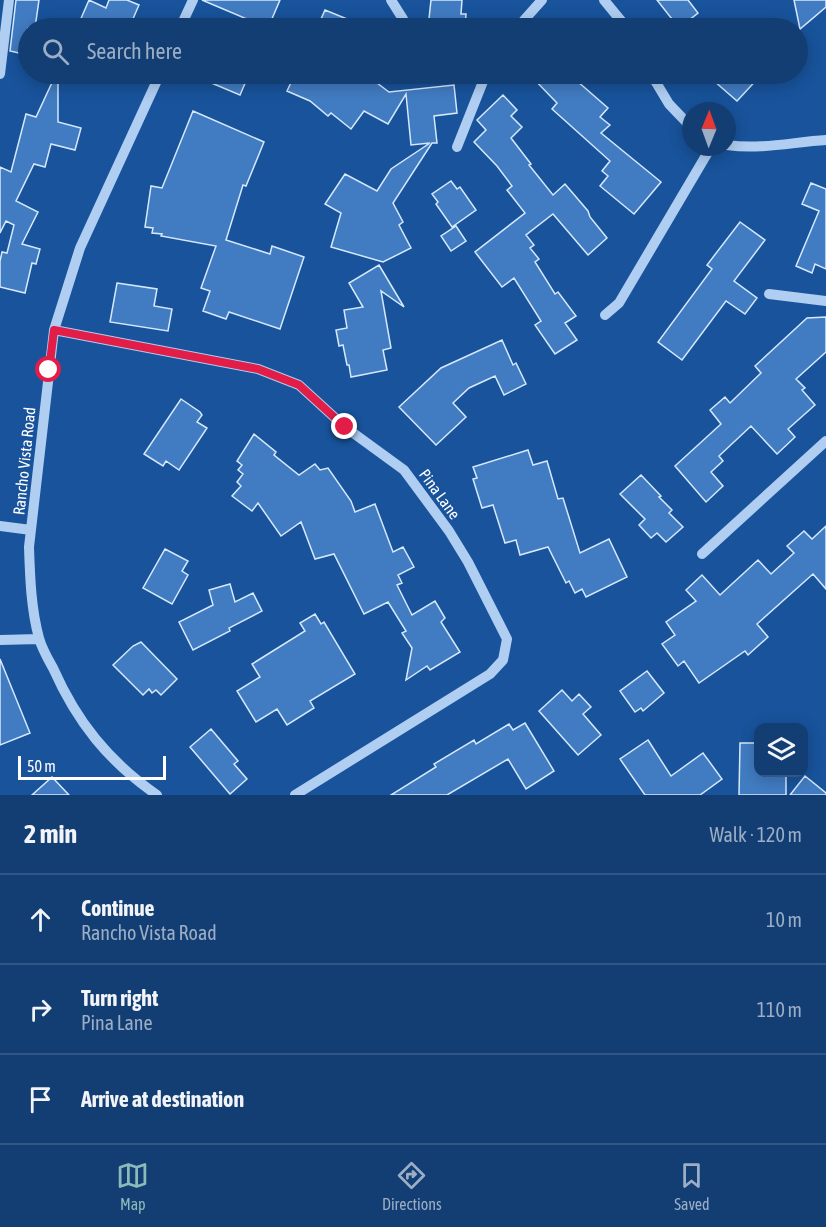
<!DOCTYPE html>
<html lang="en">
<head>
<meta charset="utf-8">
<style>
	body { margin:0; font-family:"Asap Condensed",sans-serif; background:#1f497c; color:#f1f3f6 }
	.controls { position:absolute; right:18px; bottom:18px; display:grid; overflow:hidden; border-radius:12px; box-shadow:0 3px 15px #0003 }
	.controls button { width:54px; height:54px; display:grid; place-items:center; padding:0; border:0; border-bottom:2px solid #315786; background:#123e74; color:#f1f3f6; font:30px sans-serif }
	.compass { position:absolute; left:682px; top:102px; width:54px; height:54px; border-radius:50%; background:#123e74; box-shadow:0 3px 15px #0003; rotate:1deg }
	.scale { position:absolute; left:18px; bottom:15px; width:148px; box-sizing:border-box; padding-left:6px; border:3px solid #fff; border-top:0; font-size:16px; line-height:21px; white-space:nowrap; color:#fff; -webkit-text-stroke:4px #18539b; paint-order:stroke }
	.stop { position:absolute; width:18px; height:18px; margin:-14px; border:4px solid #e11d48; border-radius:50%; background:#fff }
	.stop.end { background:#e11d48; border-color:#fff; box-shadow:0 2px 6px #0008 }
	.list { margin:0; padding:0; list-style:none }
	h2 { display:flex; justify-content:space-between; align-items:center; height:78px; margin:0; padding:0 24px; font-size:26px }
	h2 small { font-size:20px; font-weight:400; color:#9caec5 }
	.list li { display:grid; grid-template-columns:39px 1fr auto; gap:18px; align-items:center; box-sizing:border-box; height:90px; padding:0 24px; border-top:2px solid #315786 }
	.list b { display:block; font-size:22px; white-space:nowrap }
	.list p { margin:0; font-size:20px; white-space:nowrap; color:#9caec5 }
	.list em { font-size:20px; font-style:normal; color:#9caec5 }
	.icon { flex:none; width:33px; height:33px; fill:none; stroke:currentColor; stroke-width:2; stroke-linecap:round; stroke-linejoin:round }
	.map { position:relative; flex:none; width:826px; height:795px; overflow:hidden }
	.search { position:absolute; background:#123e74; box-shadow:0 3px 15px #0003; left:18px; right:18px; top:18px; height:66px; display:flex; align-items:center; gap:15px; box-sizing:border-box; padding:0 21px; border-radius:33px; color:#9caec5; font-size:22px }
	.sheet { height:348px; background:#123e74 }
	nav { display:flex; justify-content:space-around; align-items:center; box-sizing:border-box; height:84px; border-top:2px solid #315786; background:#123e74; font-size:16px; color:#9caec5 }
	nav a { display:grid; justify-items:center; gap:3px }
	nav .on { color:#8bbbb9 }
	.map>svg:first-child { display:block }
	.building { fill:#417cc2; stroke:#d6e8fc; stroke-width:1.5 }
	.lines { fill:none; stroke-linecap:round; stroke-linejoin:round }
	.minor { stroke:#afcef2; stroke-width:10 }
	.route { stroke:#e11d48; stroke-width:8 }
	.labels { text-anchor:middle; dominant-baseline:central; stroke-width:5; stroke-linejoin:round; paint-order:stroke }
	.street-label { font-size:16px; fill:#fff; stroke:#18539b }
</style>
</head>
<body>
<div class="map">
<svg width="826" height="795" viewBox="0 0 826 795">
	<rect width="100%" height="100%" fill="#18539b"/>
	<path class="building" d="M16,0H39L35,28H28V55L10,51Z
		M89,0L106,8L109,0H127L139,5L129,28H91L79,23Z
		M202,0H280L268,28Z
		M431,0H462L461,14H466L465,28H428Z
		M657,0H688L698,13L679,28Z
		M794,0H826V7L800,29Z
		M325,10L369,28H317Z
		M56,74H58V122L81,128L75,150L51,144L45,167L34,164L16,201L38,212L22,244L40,249L36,264L32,263L25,293L0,287V261L2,252L7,253L14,225L6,221L0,233V167L11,172L26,114L36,117Z
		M190,74H249L240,95Z
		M295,74H365L389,92L454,85L457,113L434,116L437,143H432L393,203L403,222L399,225L411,248L383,262L331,247L341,213L325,204L345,174L377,191L391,169L430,143L411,145L406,94L388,124L364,111L351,129L331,113L328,116L310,101L287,91Z
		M529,74H569L608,108L600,117L610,125L601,133L661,182L634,214L600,186L608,176L602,171L610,161L552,109L557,103Z
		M706,74H762L737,101Z
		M503,95L517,110L511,116L522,127L511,138L531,164L529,165L553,195L565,184L588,211L590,217L607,238L588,255L553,214L526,235L534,245L530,248L539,259L535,262L555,294L558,292L576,316L565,323L577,340L555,354L535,325L541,321L514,278L502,287L475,252L525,213L507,190L512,186L497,166L474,142L486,130L477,120Z
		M193,111L264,142L246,186L243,185L226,240L270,254L272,246L304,257L280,329L229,312L226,319L203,311L210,291L201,288L216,246L161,236L162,234L152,233L153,228L145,227L151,186L162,188Z
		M451,181L457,189L460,187L476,210L452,227L436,204L438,202L432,194Z
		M811,183L826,189V269L815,264L812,273L796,266L819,211L802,204Z
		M740,222L765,240L734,281L757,298L745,314L726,301L682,360L658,342L712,269L707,265Z
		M456,226L466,241L451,251L441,236Z
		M379,265L404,307L381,291L391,348L383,350L387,370L351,377L349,365H347L343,345L339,346L336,330L347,328L344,310L363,307L349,283Z
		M117,283L157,289L154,306L172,309L168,331L110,322Z
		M826,317V352L796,379L805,388L802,390L815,405L788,429L795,437L777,454L751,426L719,456L723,461L711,472L723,486L706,502L675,466L721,424L710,410L725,397L730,403L761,373L755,366L807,318Z
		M502,340L513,365L516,363L526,384L504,395L495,376L469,388L453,403L466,417L436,445L399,407L441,368Z
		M181,399L200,412L202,415L197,422L207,428L179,470L166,461L163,466L144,454Z
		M254,434L276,452L274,455L299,475L315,464L320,470L328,468L351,501L355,512L375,504L393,552L403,547L414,567L398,575L402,583L397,585L412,615L435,601L445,618L441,622L460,652L430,670L427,666L406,680L412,648L402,633L406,631L388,602L364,614L334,554L315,559L301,522L281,536L258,503L252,511L232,496L241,486L237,482L243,474L238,470L242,465L237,461Z
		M528,450L533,465L547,461L558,499L563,498L580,553L609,539L627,577L586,597L582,589L575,593L569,581L566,583L548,547L520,555L516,540L505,543L493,505L482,508L473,479L477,478L473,467Z
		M641,475L661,496L659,497L672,510L669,513L683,527L666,542L657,533L651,538L639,525L645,519L620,494Z
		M826,526V589L813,574L757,624L768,637L748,655L745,651L699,683L684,661L678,666L662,644L675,635L666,622L696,601L686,590L702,575L720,595L758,560L771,574L794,553L787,546L804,531L812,539Z
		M165,549L188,561L182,571L188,575L172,604L143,588Z
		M230,584L235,602L253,593L262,611L229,628L230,631L193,650L179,622L213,605L209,590Z
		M315,614L321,624L324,622L355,674L310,701L314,708L287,725L277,709L256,722L237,691L260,677L252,664L305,631L300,623Z
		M141,642L177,679L161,695L156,690L152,693L149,689L143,695L113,665L133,646Z
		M0,659L30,733L0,745Z
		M647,671L664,693L643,711L641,708L635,712L620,691Z
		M562,690L572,701L579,694L591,707L583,714L601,735L578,755L539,711Z
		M525,723L554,771L526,789L508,759L447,795H391L436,767L434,764L474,740L476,744L509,724L513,730Z
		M211,729L238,761L234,764L247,779L230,794L190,747Z
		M648,740L671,776L703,753L722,779L700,795H645L620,759Z
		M740,743H759V772H786V795H739Z
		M805,776L826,793V795H790Z
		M52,777L69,795H32Z"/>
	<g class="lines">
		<path class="minor" d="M391,0L403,19L400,28
			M604,0L627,28
			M180,28L193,0
			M517,28L542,0
			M0,74L9,0
			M651,74L669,104L691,127
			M727,145C760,150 793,142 826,140
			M457,147L486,74
			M769,294L826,301
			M605,315L619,303L711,147
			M54,330L258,369L299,385L345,427L404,470L449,531L468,562L507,639L503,660L490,674L295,795
			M0,526L31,530
			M702,554L826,441
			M0,640L39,639
			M157,795C108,761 77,722 53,668C48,659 42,649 39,638C31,609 30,577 29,547L54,330L80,248L160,74"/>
	</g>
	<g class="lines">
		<path class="route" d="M49,370L54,330L258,369L299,385L345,427"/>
	</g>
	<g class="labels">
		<g class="street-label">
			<text transform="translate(24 461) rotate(-84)">Rancho Vista Road</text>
			<text transform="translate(440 494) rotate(54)">Pina Lane</text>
		</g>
	</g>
</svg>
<div class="controls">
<button><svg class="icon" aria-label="layers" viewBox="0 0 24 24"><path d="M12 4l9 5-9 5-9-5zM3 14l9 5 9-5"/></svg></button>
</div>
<svg class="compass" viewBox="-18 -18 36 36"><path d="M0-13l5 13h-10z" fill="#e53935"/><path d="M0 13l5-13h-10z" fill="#9caec5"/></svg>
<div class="scale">50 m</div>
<div class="stop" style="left:49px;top:370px"></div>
<div class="stop end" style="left:345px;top:427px"></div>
<div class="search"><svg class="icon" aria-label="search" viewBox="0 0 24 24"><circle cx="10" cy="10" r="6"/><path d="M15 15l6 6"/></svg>Search here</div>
</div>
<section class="sheet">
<h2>2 min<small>Walk · 120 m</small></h2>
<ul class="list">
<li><svg class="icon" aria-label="ahead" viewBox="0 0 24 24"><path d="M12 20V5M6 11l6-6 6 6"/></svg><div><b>Continue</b><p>Rancho Vista Road</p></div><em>10 m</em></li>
<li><svg class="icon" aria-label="right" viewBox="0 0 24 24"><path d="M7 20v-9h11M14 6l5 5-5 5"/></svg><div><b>Turn right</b><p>Pina Lane</p></div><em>110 m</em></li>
<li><svg class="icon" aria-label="arrive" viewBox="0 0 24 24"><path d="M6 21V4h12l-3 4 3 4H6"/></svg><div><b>Arrive at destination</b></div></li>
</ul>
</section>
<nav>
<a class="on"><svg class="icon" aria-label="map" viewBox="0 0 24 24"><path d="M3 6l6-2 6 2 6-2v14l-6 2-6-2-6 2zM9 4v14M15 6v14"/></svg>Map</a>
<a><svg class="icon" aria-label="directions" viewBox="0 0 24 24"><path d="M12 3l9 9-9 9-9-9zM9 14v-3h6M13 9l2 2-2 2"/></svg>Directions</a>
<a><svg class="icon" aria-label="saved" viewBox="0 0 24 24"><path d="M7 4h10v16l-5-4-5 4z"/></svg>Saved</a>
</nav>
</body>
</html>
